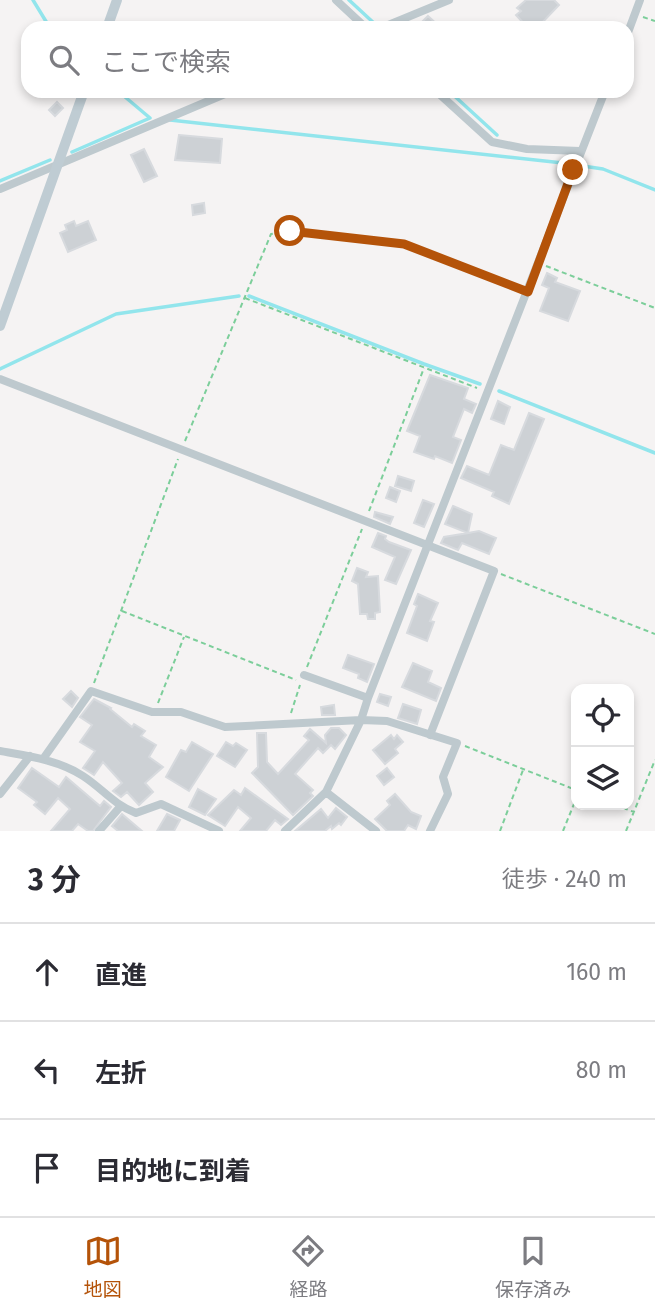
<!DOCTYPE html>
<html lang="ja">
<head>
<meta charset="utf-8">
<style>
	body { margin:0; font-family:"Fira Sans","Noto Sans JP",sans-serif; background:#f2f2f3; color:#2b2b33 }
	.controls { position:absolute; right:21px; bottom:21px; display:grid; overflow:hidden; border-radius:14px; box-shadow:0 4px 10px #0003 }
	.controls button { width:63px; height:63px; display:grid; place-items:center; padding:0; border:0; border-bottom:2px solid #e1e1e2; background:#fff; color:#2b2b33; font:35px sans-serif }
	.stop { position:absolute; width:21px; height:21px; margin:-16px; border:5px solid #b45309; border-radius:50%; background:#fff }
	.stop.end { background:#b45309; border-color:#fff; box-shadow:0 2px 7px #0008 }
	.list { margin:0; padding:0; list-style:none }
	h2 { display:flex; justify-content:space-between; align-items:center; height:91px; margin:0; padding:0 28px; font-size:30px }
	h2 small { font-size:23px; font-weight:400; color:#7c7c81 }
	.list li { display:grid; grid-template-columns:46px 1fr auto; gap:21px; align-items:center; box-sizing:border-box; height:98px; padding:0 28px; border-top:2px solid #e1e1e2 }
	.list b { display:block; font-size:26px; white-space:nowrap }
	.list em { font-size:23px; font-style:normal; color:#7c7c81 }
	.icon { flex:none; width:38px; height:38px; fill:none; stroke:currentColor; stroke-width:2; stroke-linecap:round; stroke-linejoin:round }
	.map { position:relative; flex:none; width:655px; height:831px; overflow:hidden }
	.search { position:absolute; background:#fff; box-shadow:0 4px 10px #0003; left:21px; right:21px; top:21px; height:77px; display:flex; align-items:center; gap:18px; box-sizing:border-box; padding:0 24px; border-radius:21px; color:#7c7c81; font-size:26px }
	.sheet { height:385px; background:#fff }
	nav { display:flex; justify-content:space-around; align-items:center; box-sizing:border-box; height:98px; border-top:2px solid #e1e1e2; background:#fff; font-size:19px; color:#7c7c81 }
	nav a { display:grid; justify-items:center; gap:4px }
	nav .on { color:#b45309 }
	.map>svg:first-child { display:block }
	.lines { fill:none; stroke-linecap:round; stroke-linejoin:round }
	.stream { stroke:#92e5ec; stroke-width:3.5 }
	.building { fill:#cdd1d5; stroke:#d7dade; stroke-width:2 }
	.path { stroke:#7cce9a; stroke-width:2; stroke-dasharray:5 3.5; stroke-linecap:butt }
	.street { stroke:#bec9ce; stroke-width:8 }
	.secondary { stroke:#bfccd3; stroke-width:10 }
	.route { stroke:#b45309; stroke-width:9 }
</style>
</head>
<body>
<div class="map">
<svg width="655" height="831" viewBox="0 0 655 831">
	<rect width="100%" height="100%" fill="#f5f3f3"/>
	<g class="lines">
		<path class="stream" d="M33,0L50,28
			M349,0L376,25
			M449,91L497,135
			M170,120L563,163L603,169L655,190
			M72,152L150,118L118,91
			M0,181L50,160
			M249,296L424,364L480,384
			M0,369L116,314L239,296
			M499,391L655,453"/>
	</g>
	<path class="building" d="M526,0H554L559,5L537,28H528L516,15L521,11L517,8Z
		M428,16L441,28H416Z
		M57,102L63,108L55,116L49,110Z
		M179,135L222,139L220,163L175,160Z
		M144,149L157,176L144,182L131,155Z
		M204,203L205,213L193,215L192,205Z
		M74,221L76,226L88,221L96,240L68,252L60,233L67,230L65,225Z
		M547,273L557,278L555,282L580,291L568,321L540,311L549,288L542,285Z
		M430,375L468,388L464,399L476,404L472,413L464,409L453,437L461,440L452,463L435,456L434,459L414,452L420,436L407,431Z
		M498,401L510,407L504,424L491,419Z
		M529,413L544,419L509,504L492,496L494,492L461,478L467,466L489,475L501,445L514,450Z
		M398,476L414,481L411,491L395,486Z
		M390,487L400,491L396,502L386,498Z
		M423,500L434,504L424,527L414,523Z
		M453,506L472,514L468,533L479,531L496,538L489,554L462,543L458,550L441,543L444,537L468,533L445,524Z
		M375,512L393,517L390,524L374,517Z
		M378,533L386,536L385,539L389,542L411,550L396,584L385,580L395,557L372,547Z
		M357,568L368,572L366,577L378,576L380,612L375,613V619H368L367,614H360L358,584L352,581Z
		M418,594L438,603L430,621L434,622L427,641L407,633L417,606L414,604Z
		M348,655L374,664L367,682L358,678L359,674L343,668Z
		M413,663L432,671L428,682L441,688L436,701L402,687Z
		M71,691L78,698L72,707L63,699Z
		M380,694L391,697L388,706L377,702Z
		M94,699L111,708L110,709L132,727L134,724L145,731L141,736L156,745L149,757L163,767L145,783L153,792L139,805L127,792L121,797L113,791L122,783L103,762L94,775L83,768L95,751L80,742L92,725L80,717Z
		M403,704L421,710L417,724L398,718Z
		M334,705L335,715H322L321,707Z
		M331,728H339L346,735L335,749L331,745L323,753L318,748L295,774L313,790L310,793L313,796L293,815L252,773L258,767L257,733H266L267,762L278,774L309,740L304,736L310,729L326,743L325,735Z
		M391,735L394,739L397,735L403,742L395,749L398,753L385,764L373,750Z
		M192,742L213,754L189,791L166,777L181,750L186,752Z
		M226,742L233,746L236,743L247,750L235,767L217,756Z
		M32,768L59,787L66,777L100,806L104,801L111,807L93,831H88L78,824L72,831H51L70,809L58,798L45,814L34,805L37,802L18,788Z
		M387,768L394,777L384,785L377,776Z
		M245,788L288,819L281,825L275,820L266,831H240L251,818L238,807L225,826L208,815L234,790L241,795Z
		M198,789L216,799L205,815L189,807Z
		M395,794L411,812L421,816L416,829L408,825L404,831H387L375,819L390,805L387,801Z
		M336,808L347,817L341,825L339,823L332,829L331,826L325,831H295L321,809L328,818Z
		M122,814L142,831H118L112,826Z
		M167,814L180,820L174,831H157Z"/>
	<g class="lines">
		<path class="path" d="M643,17L655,21
			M546,266L655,308
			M245,298L477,388
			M185,441L271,234L290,231L404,244L519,289
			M369,511L424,368
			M501,574L655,634
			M122,611L296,680
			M307,667L362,529
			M94,683L178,459
			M158,703L184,637
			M291,713L300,685
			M465,746L576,790
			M615,805L634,812
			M500,831L523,770
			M563,831L576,799
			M626,831L655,760"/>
		<path class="street" d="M336,0L366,28
			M381,28L449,0
			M627,35L640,0
			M436,91L492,142L527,149L580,151
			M0,189L232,91
			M0,379L494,571L430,735
			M304,675L368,698
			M0,751C28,756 59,760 83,776C103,789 113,804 136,813L161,804L219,831
			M43,759L91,691L152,712H181L225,727L361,720L387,721L457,743L443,777L448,794L430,831
			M326,792L376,831
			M0,794L30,756
			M99,831L120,807
			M285,831L326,792L361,720L368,698L605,91"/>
		<path class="secondary" d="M107,28L117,0
			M0,326L84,91"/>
	</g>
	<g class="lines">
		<path class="route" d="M290,231L404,244L528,292L573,170"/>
	</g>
</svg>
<div class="controls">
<button><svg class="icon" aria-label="locate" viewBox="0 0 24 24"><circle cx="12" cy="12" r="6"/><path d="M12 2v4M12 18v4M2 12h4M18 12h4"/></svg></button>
<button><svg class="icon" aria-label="layers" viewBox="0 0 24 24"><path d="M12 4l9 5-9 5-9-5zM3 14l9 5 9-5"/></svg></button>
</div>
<div class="stop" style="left:290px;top:231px"></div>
<div class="stop end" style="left:573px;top:170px"></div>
<div class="search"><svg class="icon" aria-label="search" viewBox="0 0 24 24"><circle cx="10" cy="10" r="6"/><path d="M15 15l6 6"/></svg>ここで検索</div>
</div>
<section class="sheet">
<h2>3 分<small>徒歩 · 240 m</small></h2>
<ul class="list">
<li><svg class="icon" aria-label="ahead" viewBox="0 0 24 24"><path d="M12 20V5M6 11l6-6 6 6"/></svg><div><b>直進</b></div><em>160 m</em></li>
<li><svg class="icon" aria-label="left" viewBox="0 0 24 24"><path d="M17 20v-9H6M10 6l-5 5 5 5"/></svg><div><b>左折</b></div><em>80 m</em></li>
<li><svg class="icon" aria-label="arrive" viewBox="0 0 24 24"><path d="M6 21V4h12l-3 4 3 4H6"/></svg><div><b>目的地に到着</b></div></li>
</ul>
</section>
<nav>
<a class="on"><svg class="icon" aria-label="map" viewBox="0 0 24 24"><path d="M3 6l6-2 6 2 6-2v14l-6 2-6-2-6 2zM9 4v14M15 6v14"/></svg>地図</a>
<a><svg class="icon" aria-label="directions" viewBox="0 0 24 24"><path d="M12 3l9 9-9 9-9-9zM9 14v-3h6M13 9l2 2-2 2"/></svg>経路</a>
<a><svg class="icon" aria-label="saved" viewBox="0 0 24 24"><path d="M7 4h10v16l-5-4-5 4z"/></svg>保存済み</a>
</nav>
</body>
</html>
